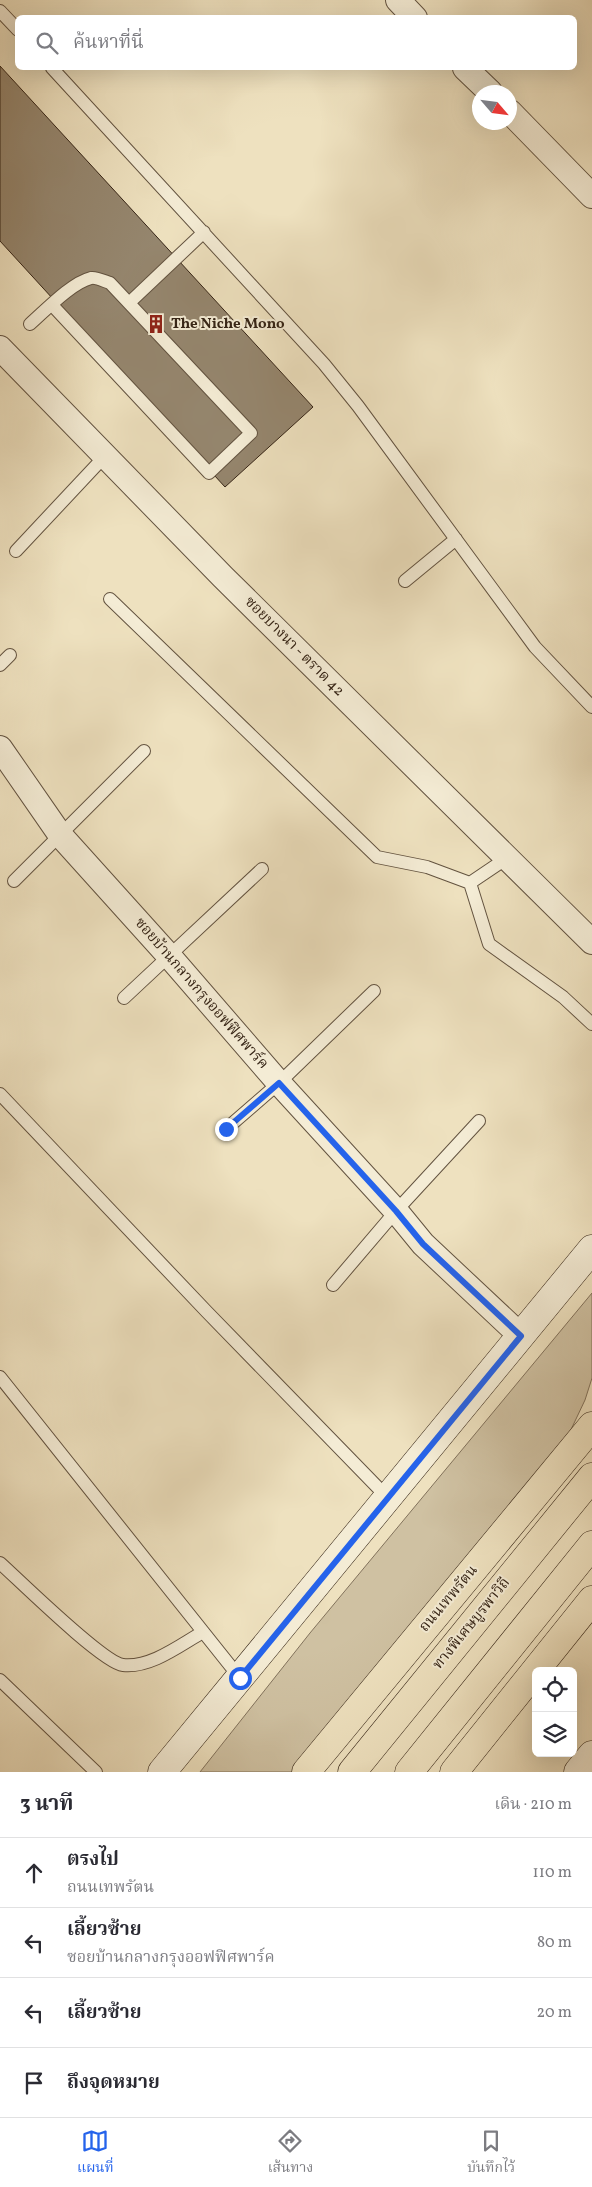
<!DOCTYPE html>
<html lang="th">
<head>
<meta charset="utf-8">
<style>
	body { margin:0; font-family:Vollkorn,"Noto Serif Thai",serif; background:#f7f7f7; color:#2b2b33 }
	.controls { position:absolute; right:15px; bottom:15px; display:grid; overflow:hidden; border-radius:8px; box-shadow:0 5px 20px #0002 }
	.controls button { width:45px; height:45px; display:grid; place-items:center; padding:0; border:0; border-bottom:1px solid #e1e1e2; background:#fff; color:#2b2b33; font:25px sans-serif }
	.compass { position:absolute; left:472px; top:85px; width:45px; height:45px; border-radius:50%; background:#fff; box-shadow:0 5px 20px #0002; rotate:118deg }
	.stop { position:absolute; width:15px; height:15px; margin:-11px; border:4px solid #2563eb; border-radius:50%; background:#fff }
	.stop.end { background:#2563eb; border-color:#fff; box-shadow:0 1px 5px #0008 }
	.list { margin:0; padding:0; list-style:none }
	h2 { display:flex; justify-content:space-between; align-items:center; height:65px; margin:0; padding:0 20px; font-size:21px }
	h2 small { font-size:16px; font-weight:400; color:#7c7c81 }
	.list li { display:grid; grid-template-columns:32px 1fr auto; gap:15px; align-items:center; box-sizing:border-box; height:70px; padding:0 20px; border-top:1px solid #e1e1e2 }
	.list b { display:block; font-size:19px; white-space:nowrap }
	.list p { margin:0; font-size:16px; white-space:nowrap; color:#7c7c81 }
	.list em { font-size:16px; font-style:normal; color:#7c7c81 }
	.icon { flex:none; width:28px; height:28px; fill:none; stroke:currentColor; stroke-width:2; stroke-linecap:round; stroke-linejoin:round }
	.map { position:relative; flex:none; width:592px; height:1772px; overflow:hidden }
	.search { position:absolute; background:#fff; box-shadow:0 5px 20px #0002; left:15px; right:15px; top:15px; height:55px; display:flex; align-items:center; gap:12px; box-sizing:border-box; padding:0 18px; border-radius:8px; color:#7c7c81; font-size:19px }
	.sheet { height:345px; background:#fff }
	nav { display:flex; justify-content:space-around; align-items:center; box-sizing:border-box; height:70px; border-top:1px solid #e1e1e2; background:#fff; font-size:14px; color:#7c7c81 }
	nav a { display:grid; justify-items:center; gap:2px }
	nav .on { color:#2563eb }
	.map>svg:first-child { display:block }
	.green { fill:#cfc1a2; stroke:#82725c }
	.building { fill:#95866e; stroke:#352416 }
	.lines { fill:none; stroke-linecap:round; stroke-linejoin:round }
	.lane-casing { stroke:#635340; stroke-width:14 }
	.street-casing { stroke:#635340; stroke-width:26 }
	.secondary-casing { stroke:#352416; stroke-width:29 }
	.highway-casing { stroke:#352416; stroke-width:29 }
	.lane { stroke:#f4ecd5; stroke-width:12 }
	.street { stroke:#f4ecd5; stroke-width:24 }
	.secondary { stroke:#f4ecd5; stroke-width:28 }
	.highway { stroke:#eee1bf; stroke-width:28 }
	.route { stroke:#2563eb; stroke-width:6 }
	.labels { text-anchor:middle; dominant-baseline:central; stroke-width:4; stroke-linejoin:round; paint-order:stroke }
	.poi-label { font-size:15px; font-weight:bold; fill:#352416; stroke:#f4ecd5; text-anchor:start }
	.street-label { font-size:15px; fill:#352416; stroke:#f4ecd5 }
</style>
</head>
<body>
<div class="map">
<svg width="592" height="1772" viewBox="0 0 592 1772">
	<rect width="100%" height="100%" fill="#eee1bf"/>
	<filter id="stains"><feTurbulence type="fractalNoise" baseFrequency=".004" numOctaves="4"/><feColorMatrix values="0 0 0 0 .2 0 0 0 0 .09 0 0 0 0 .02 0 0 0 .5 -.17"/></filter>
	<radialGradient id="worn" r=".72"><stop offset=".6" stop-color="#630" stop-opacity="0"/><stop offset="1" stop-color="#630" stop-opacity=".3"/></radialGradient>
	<path class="green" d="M592,1293V1378L585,1400L567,1438L292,1772H200L310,1633Z"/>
	<path class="building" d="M0,66L313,407L225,487L0,241Z"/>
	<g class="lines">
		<g class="lane-casing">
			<path id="lane" d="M0,11L18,30
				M52,68L324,364L358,406L535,647L592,707
				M129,303L204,232
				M30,324C45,311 71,283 91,278C96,277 104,281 110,283L251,433L209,473L52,305
				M16,551L105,456
				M405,581L456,539
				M110,599L377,857L427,867L470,883L507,858
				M0,665L10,655
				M14,881L144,751
				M470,883L489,944L563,997L592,1024
				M124,998L262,869
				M0,1094L207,1312L388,1498
				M226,1129L279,1083L374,991
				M333,1285L396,1211L479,1121
				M0,1377L240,1678
				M0,1563C20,1581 103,1663 123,1665C151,1668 180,1645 203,1632
				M0,1680L96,1772"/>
		</g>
		<g class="street-casing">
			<path id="street" d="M398,0L415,18
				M465,68L490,92
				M510,112L592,196
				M0,348L223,577L592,942
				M0,748L61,836L170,957L279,1083L396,1211L423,1244L521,1336"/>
		</g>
		<g class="secondary-casing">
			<path id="secondary" d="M162,1772L592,1249
				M578,1772L592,1755"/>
		</g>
		<g class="highway-casing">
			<path id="highway" d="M306,1772L592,1426
				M352,1772L592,1477
				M409,1772L592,1545
				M454,1772L592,1600"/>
		</g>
		<use href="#lane" class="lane"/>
		<use href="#street" class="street"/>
		<use href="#secondary" class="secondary"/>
		<use href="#highway" class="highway"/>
	</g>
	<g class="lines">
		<path class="route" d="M226,1129L279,1083L396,1211L423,1244L521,1336L240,1678"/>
	</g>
	<defs>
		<g id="building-bare" transform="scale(1.5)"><path d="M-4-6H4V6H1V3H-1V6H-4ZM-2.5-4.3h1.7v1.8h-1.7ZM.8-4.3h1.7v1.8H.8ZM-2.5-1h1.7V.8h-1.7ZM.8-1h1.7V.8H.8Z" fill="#8f2418" stroke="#f4ecd5" stroke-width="2.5" paint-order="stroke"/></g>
	</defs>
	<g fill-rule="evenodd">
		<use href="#building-bare" x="156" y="324"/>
	</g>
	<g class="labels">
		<g class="poi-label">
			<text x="171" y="324">The Niche Mono</text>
		</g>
		<g class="street-label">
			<text transform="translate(294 647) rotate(45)">ซอยบางนา - ตราด 42</text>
			<text transform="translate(201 994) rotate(49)">ซอยบ้านกลางกรุงออฟฟิศพาร์ค</text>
			<text transform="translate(449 1599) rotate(-50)">ถนนเทพรัตน</text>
			<text transform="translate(472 1624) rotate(-51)">ทางพิเศษบูรพาวิถี</text>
		</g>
	</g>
	<rect width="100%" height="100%" filter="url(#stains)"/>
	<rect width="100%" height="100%" fill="url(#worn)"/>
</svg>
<div class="controls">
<button><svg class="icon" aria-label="locate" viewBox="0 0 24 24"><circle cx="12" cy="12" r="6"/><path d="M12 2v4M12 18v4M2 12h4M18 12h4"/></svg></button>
<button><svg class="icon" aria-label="layers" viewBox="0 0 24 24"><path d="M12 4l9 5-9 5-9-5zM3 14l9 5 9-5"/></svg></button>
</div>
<svg class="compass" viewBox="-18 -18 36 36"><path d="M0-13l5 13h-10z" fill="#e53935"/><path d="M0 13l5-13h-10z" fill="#7c7c81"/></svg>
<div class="stop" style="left:240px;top:1678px"></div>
<div class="stop end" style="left:226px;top:1129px"></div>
<div class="search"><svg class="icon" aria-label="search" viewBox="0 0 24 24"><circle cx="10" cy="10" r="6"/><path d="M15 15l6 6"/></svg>ค้นหาที่นี่</div>
</div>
<section class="sheet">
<h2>3 นาที<small>เดิน · 210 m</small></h2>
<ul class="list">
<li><svg class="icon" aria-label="ahead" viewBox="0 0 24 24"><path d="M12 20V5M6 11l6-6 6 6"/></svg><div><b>ตรงไป</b><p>ถนนเทพรัตน</p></div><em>110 m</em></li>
<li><svg class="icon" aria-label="left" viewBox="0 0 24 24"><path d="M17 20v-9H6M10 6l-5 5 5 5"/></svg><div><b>เลี้ยวซ้าย</b><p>ซอยบ้านกลางกรุงออฟฟิศพาร์ค</p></div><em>80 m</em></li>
<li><svg class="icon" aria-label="left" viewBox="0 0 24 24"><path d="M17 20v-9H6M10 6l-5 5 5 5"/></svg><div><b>เลี้ยวซ้าย</b></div><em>20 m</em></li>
<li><svg class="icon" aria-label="arrive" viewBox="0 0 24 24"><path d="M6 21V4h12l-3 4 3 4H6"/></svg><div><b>ถึงจุดหมาย</b></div></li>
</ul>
</section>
<nav>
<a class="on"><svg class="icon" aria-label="map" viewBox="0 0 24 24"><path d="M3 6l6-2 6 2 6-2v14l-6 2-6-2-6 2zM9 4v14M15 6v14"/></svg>แผนที่</a>
<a><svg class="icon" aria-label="directions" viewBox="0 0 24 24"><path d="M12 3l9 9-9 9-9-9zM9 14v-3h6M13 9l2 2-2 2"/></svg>เส้นทาง</a>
<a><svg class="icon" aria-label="saved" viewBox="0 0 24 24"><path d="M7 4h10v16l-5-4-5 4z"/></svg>บันทึกไว้</a>
</nav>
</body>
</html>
